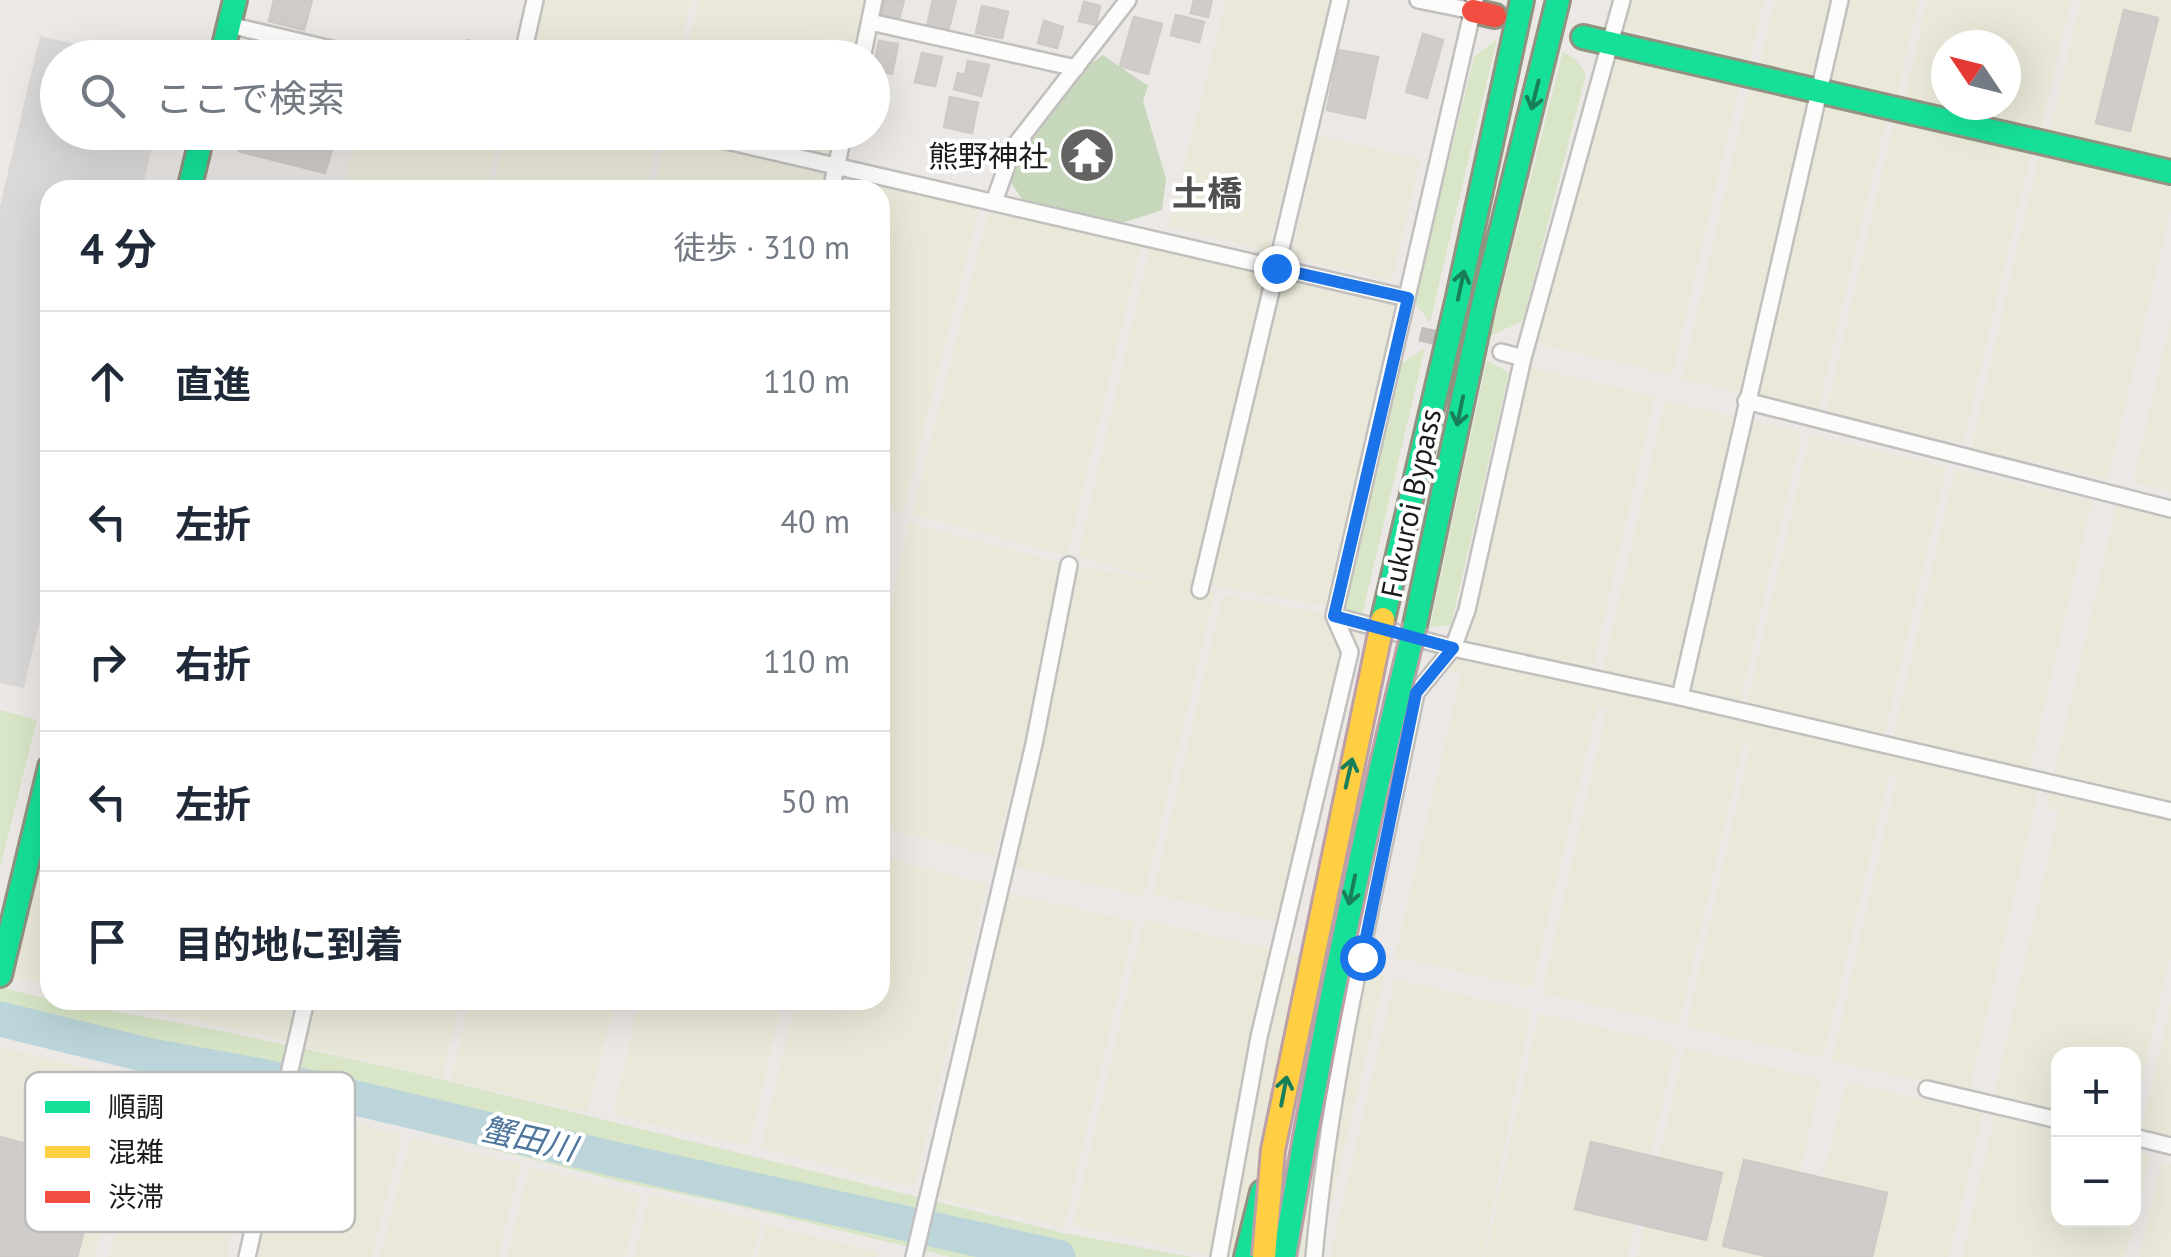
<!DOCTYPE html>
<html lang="ja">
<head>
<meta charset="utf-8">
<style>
	body { margin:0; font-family:"PT Sans","Noto Sans JP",sans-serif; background:#f2f2f3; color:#1f2937 }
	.controls { position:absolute; right:30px; bottom:30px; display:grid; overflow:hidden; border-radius:20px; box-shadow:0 10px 40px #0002 }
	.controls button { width:90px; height:90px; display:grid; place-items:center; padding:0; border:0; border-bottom:2px solid #e0e1e3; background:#fff; color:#1f2937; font:50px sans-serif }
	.compass { position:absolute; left:1931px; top:30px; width:90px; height:90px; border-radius:50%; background:#fff; box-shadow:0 10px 40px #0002; rotate:305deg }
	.stop { position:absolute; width:30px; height:30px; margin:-22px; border:8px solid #1a73e8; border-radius:50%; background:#fff }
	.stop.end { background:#1a73e8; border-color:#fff; box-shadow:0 2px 10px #0008 }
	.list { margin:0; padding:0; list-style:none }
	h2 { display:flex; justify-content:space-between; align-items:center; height:130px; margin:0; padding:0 40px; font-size:42px }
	h2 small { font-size:32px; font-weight:400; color:#747a83 }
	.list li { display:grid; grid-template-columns:65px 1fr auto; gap:30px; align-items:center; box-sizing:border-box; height:140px; padding:0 40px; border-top:2px solid #e0e1e3 }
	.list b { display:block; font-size:38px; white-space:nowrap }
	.list em { font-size:32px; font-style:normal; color:#747a83 }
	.icon { flex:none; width:55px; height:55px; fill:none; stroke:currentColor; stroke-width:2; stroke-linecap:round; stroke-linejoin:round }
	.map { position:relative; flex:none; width:2171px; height:1257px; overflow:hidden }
	.search { position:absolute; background:#fff; box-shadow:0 10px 40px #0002; left:40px; top:40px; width:850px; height:110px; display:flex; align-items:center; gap:25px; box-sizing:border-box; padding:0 35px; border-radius:55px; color:#747a83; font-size:38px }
	.panel { position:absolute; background:#fff; box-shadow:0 10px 40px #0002; left:40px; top:180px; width:850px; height:830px; border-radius:30px }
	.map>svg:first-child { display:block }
	.farmland { fill:#eae9d9; fill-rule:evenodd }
	.grass { fill:#d8e5c6 }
	.forest { fill:#c7d7bc }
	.parking { fill:#dbd9d8 }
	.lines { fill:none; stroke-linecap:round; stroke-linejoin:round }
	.river { stroke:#bbd5db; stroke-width:35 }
	.building { fill:#d0ccca; stroke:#cecac7; stroke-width:2.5 }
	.street-tunnel { stroke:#c2bfbd; stroke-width:15; stroke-dasharray:15 8; stroke-linecap:butt }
	.street-casing { stroke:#c2c0bf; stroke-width:20 }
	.fast-casing { stroke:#91927f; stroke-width:28 }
	.jam-casing { stroke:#91927f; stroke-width:28 }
	.street { stroke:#fcfcfb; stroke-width:15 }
	.fast { stroke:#16e098; stroke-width:22 }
	.jam { stroke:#f24e42; stroke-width:22 }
	.fast-bridge-casing { stroke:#bd9fa8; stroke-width:28; stroke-linecap:butt }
	.slow-bridge-casing { stroke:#bd9fa8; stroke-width:28; stroke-linecap:butt }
	.fast-bridge { stroke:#16e098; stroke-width:22 }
	.slow-bridge { stroke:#ffcf43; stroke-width:22 }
	.oneway { stroke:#197e5a }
	.route { stroke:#1a73e8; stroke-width:12 }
	.labels { text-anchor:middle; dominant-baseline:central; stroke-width:8; stroke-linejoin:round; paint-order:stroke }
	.poi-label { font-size:30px; fill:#1c1c1c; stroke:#fff; text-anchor:end }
	.street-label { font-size:30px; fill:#1c1c1c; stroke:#fff }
	.water-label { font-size:32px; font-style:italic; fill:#4e769c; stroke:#fff }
	.quarter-label { font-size:35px; font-weight:bold; fill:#4f4f4f; stroke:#fff }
	.key { fill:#fff; stroke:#bbb; stroke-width:2.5 }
	.key-label { font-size:28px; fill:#1c1c1c }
</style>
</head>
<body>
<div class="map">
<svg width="2171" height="1257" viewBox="0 0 2171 1257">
	<rect width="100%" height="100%" fill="#ebe8e5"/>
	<path class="farmland" d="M535,0H691L677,57L522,58Z
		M699,0H869L856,57L685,58Z
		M1226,0H1332L1268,251L1169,226Z
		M1622,0H1764L1750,59L1614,27Z
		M1775,0H1919L1897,95L1760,64Z
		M1927,0H2071L2041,129L1905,97ZM2006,45V105H1946V45Z
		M2081,0H2171V159L2050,132Z
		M1606,39L1743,70L1672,375L1535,343Z
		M1752,75L1889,106L1818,411L1682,379Z
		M1897,109L2034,140L1963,444L1826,413Z
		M356,133V132L500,133L485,190H344Z
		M505,133V132L659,133L646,190H492Z
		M666,133H839L825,190H654Z
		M1319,136L1420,159L1392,281L1291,257Z
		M2042,143L2171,172V208L2108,479L1971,448Z
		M836,166L981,200L903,513L880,507V190H831Z
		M991,203L1143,238L1067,556L912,514Z
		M1152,239L1407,298L1336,608L1203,584L1201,589L1215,591L1144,896L1007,865L1076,566L1171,583L1078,556Z
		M2171,319V491L2133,482Z
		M1519,365L1655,396L1590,679L1600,682L1665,401L1802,432L1737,716L1744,717L1810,435L1947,467L1881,749L1890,751L1955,469L2092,501L2026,784L2039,788L1969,1092L1832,1061L1897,777L1889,776L1823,1058L1686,1027L1751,743L1744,742L1679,1024L1542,993L1607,709L1597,707L1532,988L1395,957L1461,674L1448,670Z
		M2117,504L2171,516V951L2134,1113V1054H2058V1110L1994,1095L2059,812L2046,808Z
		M909,523L1069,565L994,856L880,827V649Z
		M1223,595L1361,620L1290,925L1153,894Z
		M50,823V985L14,977Z
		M880,856L987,884L914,1187L761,1148L796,1000H880Z
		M998,891L1135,922L1064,1227L927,1196Z
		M1144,920L1385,975L1319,1257L1210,1256L1073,1225Z
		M1395,979L1531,1011L1483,1257H1330Z
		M164,1000H308L298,1044L161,1013Z
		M316,1000H460L442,1078L305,1047Z
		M469,1000H616L587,1112L451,1081Z
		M639,1000H783L749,1146L613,1115Z
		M2171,1003V1136L2142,1128Z
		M1539,1013L1676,1045L1627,1257H1485Z
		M0,1047L135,1080L95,1257H0Z
		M1684,1048L1821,1079L1781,1257H1637Z
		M1846,1082L1983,1113L1949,1257H1804Z
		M151,1083L260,1105L226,1257H109Z
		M292,1108L402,1135L372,1257H254Z
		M1995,1115L2058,1132V1220H2134V1151L2150,1155L2125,1257H1962Z
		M411,1137L521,1164L498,1257H380Z
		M2161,1163L2171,1165V1257H2139Z
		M530,1167L641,1194L625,1257H507Z
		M650,1194L761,1222L752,1257H634Z
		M766,1225L877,1252L875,1257H758Z"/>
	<path class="grass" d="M1497,39L1430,322L1414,302L1474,57Z
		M1563,52L1575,59L1586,74L1523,321L1490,336Z
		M1425,348L1361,620L1336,608L1401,364Z
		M1487,360L1509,373L1451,625L1430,627Z
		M0,710L37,720L0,867Z
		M0,987L52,1000L217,1030L406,1071L1064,1233L1192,1257H951L734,1205L618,1181L238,1085L0,1030Z"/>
	<path class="forest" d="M1103,55L1148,86L1143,101L1166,179L1162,210L1125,222L1060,218L1022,199L1004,172L1076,74Z"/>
	<path class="parking" d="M40,36L131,57L58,58V132L155,133L142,190H50V576L24,688L0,683V206Z"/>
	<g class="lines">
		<path class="river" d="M0,1019L151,1056L262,1076L623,1161L1058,1257"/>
	</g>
	<path class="building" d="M274,0H312L304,30L269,21Z
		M885,0H904L899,19L881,14Z
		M933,0H956L948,32L927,26Z
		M1194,0H1212L1208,17L1191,13Z
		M1084,2L1100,6L1096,25L1079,21Z
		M982,6L1008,12L1002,38L976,33Z
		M2124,10L2158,18L2130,131L2096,123Z
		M1176,15L1204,22L1199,42L1171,35Z
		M1134,17L1162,24L1148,74L1120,66Z
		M1044,21L1063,27L1057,48L1038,43Z
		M1423,34L1443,40L1427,98L1406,92Z
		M467,40L485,45L481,58H461Z
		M879,41L898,44L892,74L873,70Z
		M1339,50L1378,57L1365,118L1327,110Z
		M922,53L942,57L935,86L915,82Z
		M968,61L989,65L981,96L954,89L958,73L965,75Z
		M950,97L978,103L972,133L944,127Z
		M244,132H283L333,146L325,173L239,151Z
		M0,1137L102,1164L77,1257H0Z
		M1591,1142L1722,1173L1706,1240L1575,1209Z
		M1744,1160L1887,1193L1872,1257H1770L1723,1246Z"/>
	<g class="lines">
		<path class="street-tunnel" d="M1420,334L1450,341"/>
		<g class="street-casing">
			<path id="street" d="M1418,0L1473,11
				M870,22L1076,68
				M229,25L369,58
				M522,58L535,0
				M862,58L874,0
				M688,132L1407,298
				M831,190L844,132
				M994,202L1013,148L1128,0
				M1501,352L1523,358
				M1746,401L2171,509
				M1200,590L1340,0
				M1334,616L1453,648L1680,697L2171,811
				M1680,697L1840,0
				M1927,1089L2058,1120
				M2134,1137L2171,1146
				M247,1257L306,1000
				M914,1257L1034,744L1069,565
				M1219,1257L1259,1037L1350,652L1334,616L1475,0
				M1314,1257C1331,1066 1378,880 1416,693L1453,648L1467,610L1523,358L1622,0"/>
		</g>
		<g class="fast-casing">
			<path id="fast" d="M1583,37L2171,172
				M221,58L235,0
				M189,190L203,132
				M1383,619L1458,297L1522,0
				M1415,625L1483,305L1558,0
				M0,975L50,767
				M1246,1257L1262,1192"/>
		</g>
		<g class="jam-casing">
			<path id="jam" d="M1473,11L1495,16"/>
		</g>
		<use href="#street" class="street"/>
		<use href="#fast" class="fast"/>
		<use href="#jam" class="jam"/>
		<g class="fast-bridge-casing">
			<path id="fast-bridge" d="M1284,1257C1320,1043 1363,836 1415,625"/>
		</g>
		<g class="slow-bridge-casing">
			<path id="slow-bridge" d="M1264,1257L1273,1150L1383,619"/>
		</g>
		<use href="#fast-bridge" class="fast-bridge"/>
		<use href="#slow-bridge" class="slow-bridge"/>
	</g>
	<defs><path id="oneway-shaft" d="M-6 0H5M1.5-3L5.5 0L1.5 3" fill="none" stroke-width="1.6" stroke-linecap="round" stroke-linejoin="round" transform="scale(2.5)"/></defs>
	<g class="oneway">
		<use href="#oneway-shaft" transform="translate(1535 95) rotate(104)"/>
		<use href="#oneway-shaft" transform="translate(1461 285) rotate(-78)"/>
		<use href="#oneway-shaft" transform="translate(1460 411) rotate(102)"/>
		<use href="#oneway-shaft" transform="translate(1349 773) rotate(-77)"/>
		<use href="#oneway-shaft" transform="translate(1352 890) rotate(102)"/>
		<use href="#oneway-shaft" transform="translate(1284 1091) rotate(-79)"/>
	</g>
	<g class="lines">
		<path class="route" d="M1276,268L1408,298L1334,616L1453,648L1416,693L1362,957"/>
	</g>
	<defs>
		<g id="temple-disc" transform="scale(2.875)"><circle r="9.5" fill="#646362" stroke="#fff"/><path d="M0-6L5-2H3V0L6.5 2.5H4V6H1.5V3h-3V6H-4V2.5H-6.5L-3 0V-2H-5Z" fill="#fff"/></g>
	</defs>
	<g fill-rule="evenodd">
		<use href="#temple-disc" x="1087" y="155"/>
	</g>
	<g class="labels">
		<g class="poi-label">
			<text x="1048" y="155">熊野神社</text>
		</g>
		<g class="street-label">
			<text transform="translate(1410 503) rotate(-78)">Fukuroi Bypass</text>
		</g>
		<g class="water-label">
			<text transform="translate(529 1138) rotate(13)">蟹田川</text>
		</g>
		<g class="quarter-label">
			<text x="1207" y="193">土橋</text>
		</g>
	</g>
	<rect x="25" y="1072" width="330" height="160" rx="15" class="key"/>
	<rect x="45" y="1101" width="45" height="12" fill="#16e098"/>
	<rect x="45" y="1146" width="45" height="12" fill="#ffcf43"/>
	<rect x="45" y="1191" width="45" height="12" fill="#f24e42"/>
	<g class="key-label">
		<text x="108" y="1117">順調</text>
		<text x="108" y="1162">混雑</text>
		<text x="108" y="1207">渋滞</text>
	</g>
</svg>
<div class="controls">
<button>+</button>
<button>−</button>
</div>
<svg class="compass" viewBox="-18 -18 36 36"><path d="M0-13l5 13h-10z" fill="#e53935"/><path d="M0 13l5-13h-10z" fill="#747a83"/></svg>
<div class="stop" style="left:1362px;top:957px"></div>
<div class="stop end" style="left:1276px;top:268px"></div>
<div class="search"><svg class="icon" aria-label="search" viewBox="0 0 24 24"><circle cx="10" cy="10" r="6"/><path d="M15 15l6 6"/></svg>ここで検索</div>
<section class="panel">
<h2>4 分<small>徒歩 · 310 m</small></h2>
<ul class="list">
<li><svg class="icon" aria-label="ahead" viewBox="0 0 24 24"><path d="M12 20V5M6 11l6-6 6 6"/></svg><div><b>直進</b></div><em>110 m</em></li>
<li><svg class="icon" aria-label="left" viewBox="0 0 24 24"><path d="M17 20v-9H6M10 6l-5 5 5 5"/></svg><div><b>左折</b></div><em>40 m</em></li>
<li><svg class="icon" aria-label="right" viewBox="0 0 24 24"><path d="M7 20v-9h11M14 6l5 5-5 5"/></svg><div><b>右折</b></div><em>110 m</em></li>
<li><svg class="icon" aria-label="left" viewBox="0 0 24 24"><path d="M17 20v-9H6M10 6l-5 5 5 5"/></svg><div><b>左折</b></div><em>50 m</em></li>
<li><svg class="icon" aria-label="arrive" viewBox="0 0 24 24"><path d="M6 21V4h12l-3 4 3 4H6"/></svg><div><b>目的地に到着</b></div></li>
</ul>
</section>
</div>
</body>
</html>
